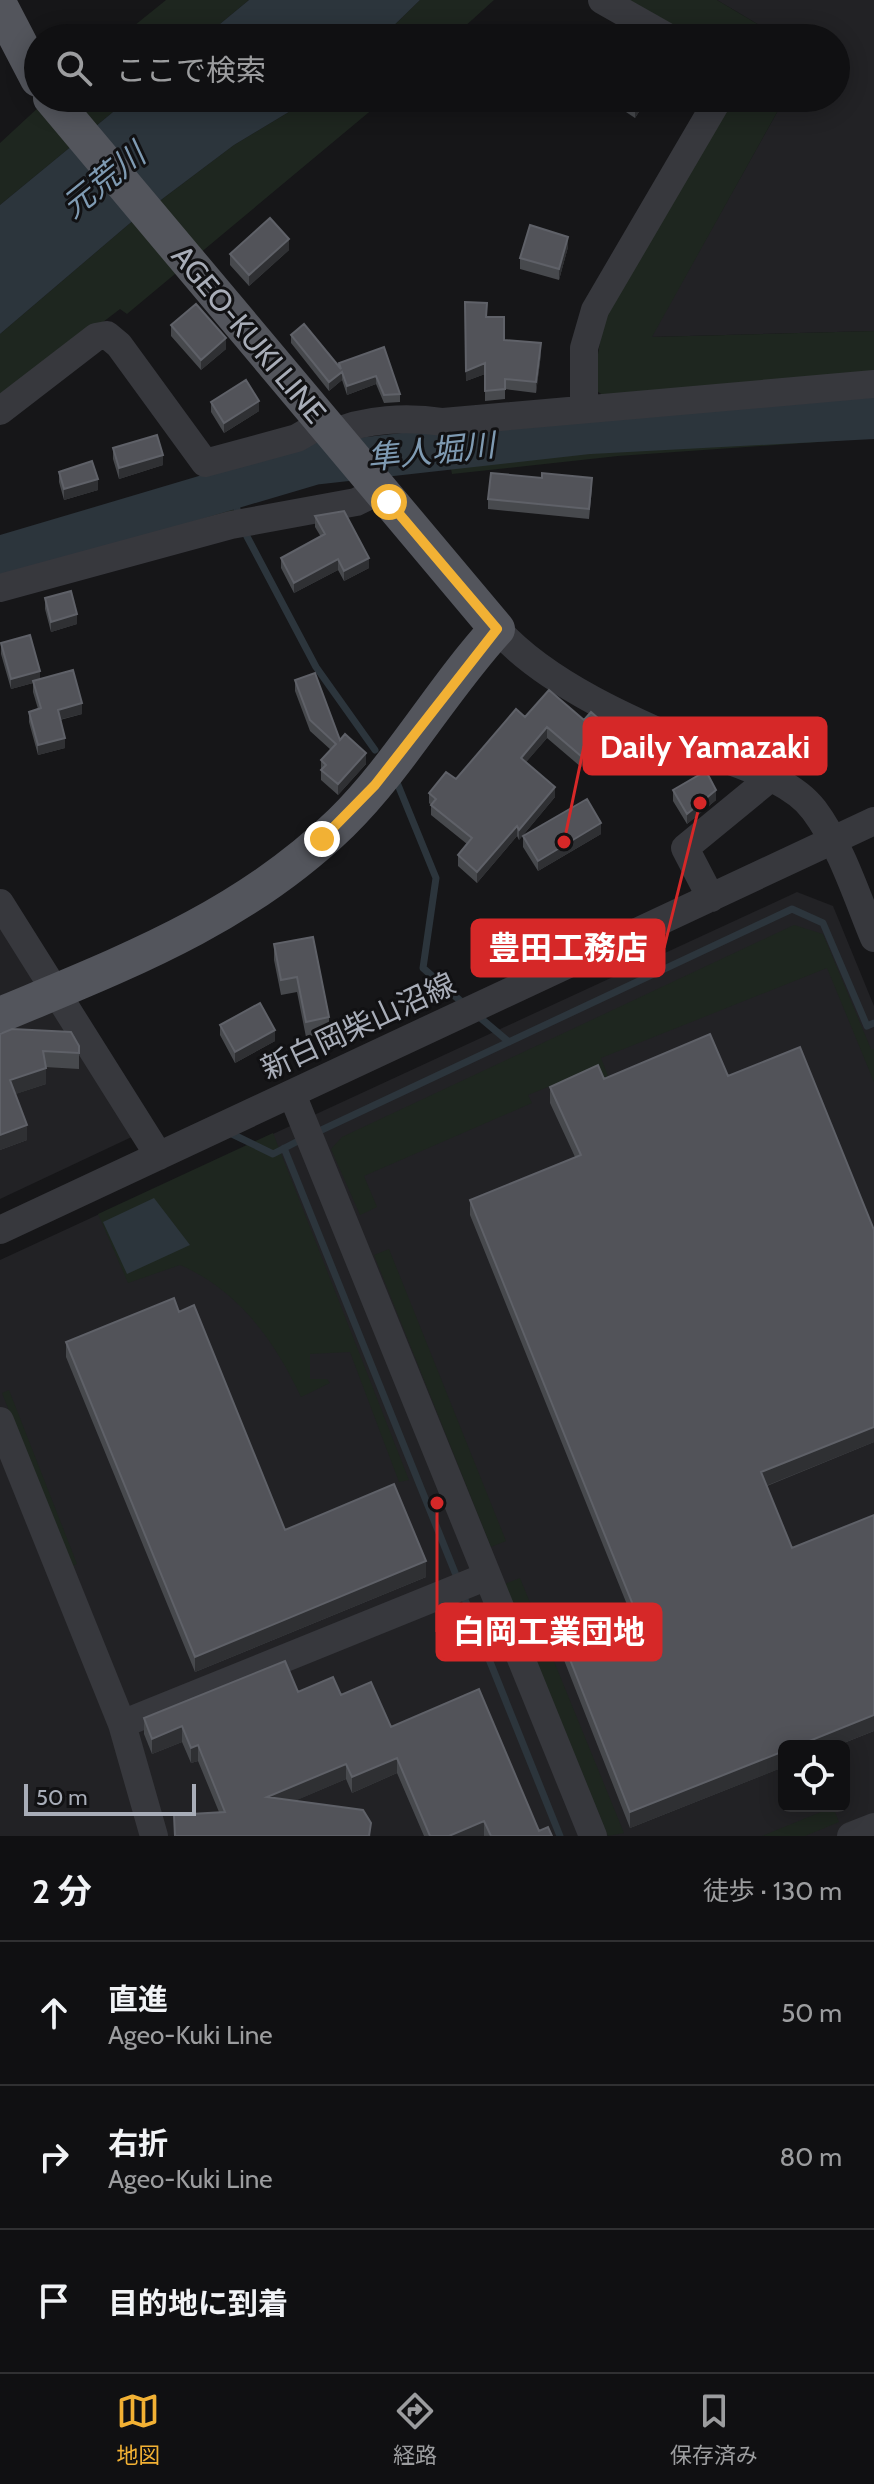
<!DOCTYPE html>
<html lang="ja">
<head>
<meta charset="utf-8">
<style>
	body { margin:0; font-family:Cabin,"Noto Sans JP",sans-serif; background:#19191b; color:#f1f3f6 }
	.controls { position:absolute; right:24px; bottom:24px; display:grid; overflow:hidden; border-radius:12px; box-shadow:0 4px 20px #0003 }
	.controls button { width:72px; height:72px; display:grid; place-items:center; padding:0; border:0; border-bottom:2px solid #303032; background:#101012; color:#f1f3f6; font:40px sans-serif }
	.scale { position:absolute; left:24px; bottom:20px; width:172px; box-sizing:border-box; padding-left:8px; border:4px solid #a8adb8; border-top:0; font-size:22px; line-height:28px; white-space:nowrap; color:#a8adb8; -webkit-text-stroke:6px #111113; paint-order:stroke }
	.stop { position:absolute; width:24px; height:24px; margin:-18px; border:6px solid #f2b134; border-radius:50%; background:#fff }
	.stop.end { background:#f2b134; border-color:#fff; box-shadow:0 2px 8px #0008 }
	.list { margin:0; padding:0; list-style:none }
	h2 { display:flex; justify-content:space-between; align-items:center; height:104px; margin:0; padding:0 32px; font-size:34px }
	h2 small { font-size:26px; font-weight:400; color:#9c9d9f }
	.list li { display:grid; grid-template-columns:52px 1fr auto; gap:24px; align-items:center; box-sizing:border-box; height:144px; padding:0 32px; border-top:2px solid #303032 }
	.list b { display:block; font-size:30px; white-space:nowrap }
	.list p { margin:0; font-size:26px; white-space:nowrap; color:#9c9d9f }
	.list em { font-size:26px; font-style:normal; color:#9c9d9f }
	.icon { flex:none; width:44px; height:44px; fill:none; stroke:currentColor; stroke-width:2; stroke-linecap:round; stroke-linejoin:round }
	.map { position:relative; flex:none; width:874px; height:1836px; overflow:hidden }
	.search { position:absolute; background:#101012; box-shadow:0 4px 20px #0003; left:24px; right:24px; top:24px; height:88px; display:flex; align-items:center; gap:20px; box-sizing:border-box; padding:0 28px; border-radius:44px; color:#9c9d9f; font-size:30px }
	.sheet { height:536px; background:#101012 }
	nav { display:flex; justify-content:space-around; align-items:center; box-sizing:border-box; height:112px; border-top:2px solid #303032; background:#101012; font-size:22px; color:#9c9d9f }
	nav a { display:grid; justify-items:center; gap:4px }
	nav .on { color:#f2b134 }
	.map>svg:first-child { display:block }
	.built { fill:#222225; fill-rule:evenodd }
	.green { fill:#1e261f }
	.water { fill:#2c353c }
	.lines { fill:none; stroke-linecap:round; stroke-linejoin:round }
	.stream { stroke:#2c353c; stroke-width:7 }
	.river { stroke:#2c353c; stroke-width:42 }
	.minor { stroke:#37383d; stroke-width:28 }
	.major { stroke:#53555c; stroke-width:36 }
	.wall { fill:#47494d }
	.shaded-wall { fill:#2f3033 }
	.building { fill:#525359; stroke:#5f6168; stroke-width:2 }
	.route { stroke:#f2b134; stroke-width:10 }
	.labels { text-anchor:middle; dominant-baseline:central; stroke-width:6; stroke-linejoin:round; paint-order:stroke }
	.street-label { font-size:30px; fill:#a8adb8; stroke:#111113 }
	.water-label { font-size:32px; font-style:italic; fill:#7f9bb3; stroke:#111113 }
	.leader { fill:none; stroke:#d62828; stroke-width:3 }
	.callout-dot { fill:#d62828; stroke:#111113; stroke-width:3 }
	.callout { fill:#d62828; stroke:#d62828; stroke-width:3 }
	.callout-label { font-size:32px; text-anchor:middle; font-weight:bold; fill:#fff }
</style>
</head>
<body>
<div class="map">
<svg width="874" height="1836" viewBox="0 0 874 1836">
	<rect width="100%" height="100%" fill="#161618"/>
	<path class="built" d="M717,0H874V331L651,337L785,98H836V38H781Z
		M797,892L833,906L874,1006V1836H0V1260ZM784,1746H844V1806H784Z
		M0,912L39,984L0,1001Z
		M53,1006L138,1134L0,1199V1029Z"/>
	<path class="green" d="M166,0H249L203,38H119Z
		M420,0H494L452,38H381Z
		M617,0H717L781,38H683Z
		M65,98H130L0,205V143L41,105Z
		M312,98H386L127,314L120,309L0,401V334L129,224L234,145Z
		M731,98H785L652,337L874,331V382L603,395L592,388L604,320Z
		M844,399H874V409L780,413L448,443L445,432Z
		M874,423V438L618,456L452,474L450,463L770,430Z
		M224,509H233L236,519L0,581V568Z
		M794,925L823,934L871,1049H874V1082L827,968L601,1058L608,1076L600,1079L595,1068L528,1095L532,1103L364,1176L377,1207L360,1215L331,1149L342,1137Z
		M273,1133L409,1480L399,1482L350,1352L310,1354V1379H327L330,1383L301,1397C275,1341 238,1290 180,1265L128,1283L98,1214Z
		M389,1249L506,1541L491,1547L374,1255Z
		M9,1390L77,1564L70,1567L2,1393Z
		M520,1578L624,1833L608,1836L505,1584Z
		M833,1807L839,1822L805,1836H762Z"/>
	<path class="water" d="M249,0H420L381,38H203Z
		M130,98H312L234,145L129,224L0,334V205Z
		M154,1198L190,1245L127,1274L103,1222Z"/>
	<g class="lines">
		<path class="stream" d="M231,488L239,516
			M243,529L316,667L375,750
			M396,780L436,878L423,968L464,1004
			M477,1015L509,1042
			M232,1134L273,1154L302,1139
			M313,1134L792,909L823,923L867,1026L874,1023
			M284,1148L458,1580
			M462,1592L560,1836"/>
		<path class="river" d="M0,557L313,464L590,433L874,418"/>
		<path class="minor" d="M602,0L669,38
			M584,407V348L595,310L719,98
			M0,411L96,337L107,335L119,345L205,463L297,438L323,423
			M332,434C364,418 409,417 443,422L874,384
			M0,588L231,525L356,502L379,491
			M497,629C546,684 634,722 701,750C737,765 790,778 814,810C841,846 857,897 874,938
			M711,898L685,848L769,779
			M0,903L159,1156
			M292,1094L593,1836
			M0,1230L874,821
			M0,1421L122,1724L154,1836
			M122,1724L485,1577
			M851,1836L874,1827"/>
		<path class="major" d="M0,6L38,79
			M0,1015C124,963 242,919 341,823C400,765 441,690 497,629L51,98"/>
	</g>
	<path class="wall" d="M605,98H648L635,118Z
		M568,247L559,280L520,269V258Z
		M289,250L249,286L230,265V254Z
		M465,302L486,317L504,340L541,354L536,393L505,389V399L485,401V374L466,381Z
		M171,325L226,349L201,370L171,336Z
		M291,335L339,367V363L384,347L400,394V402L384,403L376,384L347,395L342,380L329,391L291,343Z
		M211,402L259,411L224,433L211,412Z
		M113,448L163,465L119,479L113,459Z
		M59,472L98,490L64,500L59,482Z
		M592,488L589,519L488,509V499Z
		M315,516L369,568L344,581L338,570L294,593L281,568V558L321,537L315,527Z
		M45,598L77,624L51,632L45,609Z
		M1,643L40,679L82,714L60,720L65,748L38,755L29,722V712L38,709L33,692V683L11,689L1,654Z
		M295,680L340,740L366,764L338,795L321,780V760L331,750L310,731L295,691Z
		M525,717L584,720L607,736L581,767L547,738L526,762L555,797L519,840L517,836L477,883L458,866V855L467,844L431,815V805L429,803V793L456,779Z
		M673,790L716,800L687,824L673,801Z
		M601,834L538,871L523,847V836Z
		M274,944L329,1017V1032L306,1037L297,992L281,995L274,960Z
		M220,1025L275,1041L235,1063L220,1035Z
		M0,1034L79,1046V1069L45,1067L46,1084L15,1094L27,1140L0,1150Z
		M604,1079L874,1442L767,1486L792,1548L874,1515V1731L630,1828L562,1655V1639L630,1612L470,1215V1200L575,1157L550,1103V1087Z
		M179,1312L285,1530L426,1577L195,1672L66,1357V1342Z
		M298,1692L341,1695L391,1727L539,1831L552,1836H424L397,1773L352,1793L346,1779L294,1801L371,1836H174V1815L219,1812L198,1761L191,1763L182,1742L152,1754L144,1734V1718Z"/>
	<path class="shaded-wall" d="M641,98H648L635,118V107Z
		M568,237V247L559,280V269Z
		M289,239V250L249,286V275Z
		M226,338V349L201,370V360Z
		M541,343V354L536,393V382Z
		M485,363V374L466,381V371Z
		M342,372V380L329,391V382Z
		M376,376V384L347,395V386Z
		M259,401V411L224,433V423Z
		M163,455V465L119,479V468Z
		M98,479V490L64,500V489Z
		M369,558V568L344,581V571Z
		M338,559V570L294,593V583Z
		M77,614V624L51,632V622Z
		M40,671V681L11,689V679Z
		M82,703V714L58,720V710Z
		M607,726V736L581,767V756Z
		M547,727V738L521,768V758Z
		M65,738V748L38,755V745Z
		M366,753V764L338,795V784Z
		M555,787V797L519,840V830Z
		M716,790V800L687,824V814Z
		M601,823V834L538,871V861Z
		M517,826V836L477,883V872Z
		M275,1030V1041L235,1063V1052Z
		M46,1068V1084L10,1096V1080Z
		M27,1125V1140L0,1150V1135Z
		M874,1427V1442L761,1488V1472Z
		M426,1561V1577L195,1672V1657Z
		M874,1715V1731L836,1746H797Z
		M182,1726V1742L152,1754V1739Z
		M198,1745V1761L191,1763V1748Z
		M784,1751V1767L630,1828V1812Z
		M397,1758V1773L352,1793V1777Z
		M346,1764V1779L267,1813V1797Z
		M484,1821V1836H449Z"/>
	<path class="building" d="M593,28L608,38H587Z
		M621,98H641L635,107Z
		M270,218L289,239L249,275L230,254Z
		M530,225L568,237L559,269L520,258Z
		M465,302L487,303L486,317H504V340L541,343L536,382L505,379V389L485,391V363L466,371Z
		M196,304L226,338L201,360L171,325Z
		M304,324L341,369L339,363L384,347L400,394L384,395L376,376L347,386L342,372L329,382L291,335Z
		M246,380L259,401L224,423L211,402Z
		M157,435L163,455L119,468L113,448Z
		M92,461L98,479L64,489L59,472Z
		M491,473L542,478V473L592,478L589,509L488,499Z
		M344,511L369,558L344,571L338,559L294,583L281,558L325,534L315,516Z
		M71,591L77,614L51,622L45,598Z
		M30,635L40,671L11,679L1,643Z
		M73,670L82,703L58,710L65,738L38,745L29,712L41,708L33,681Z
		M315,673L340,740L345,734L366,753L338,784L321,770L326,765L321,760L336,744L310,720L295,680Z
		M549,690L584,720L591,712L607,726L581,756L547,727L521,758L555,787L519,830L517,826L477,872L458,855L472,838L431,805L436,799L429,793L446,772L456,779L516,709L525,717Z
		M706,771L716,790L687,814L673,790Z
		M587,799L601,823L538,861L523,836Z
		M313,937L329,1017L306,1022L297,977L281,980L274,944Z
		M260,1003L275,1030L235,1052L220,1025Z
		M12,1029L71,1032L79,1046V1053L43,1051L46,1068L10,1080L27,1125L0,1135V1034Z
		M710,1034L728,1076L800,1047L874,1230V1427L761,1472L792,1548L874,1515V1715L797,1746H784V1751L630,1812L562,1639L635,1610L470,1200L581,1155L550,1087L598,1065L604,1079Z
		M174,1298L179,1312L194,1305L285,1530L394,1484L426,1561L195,1657L66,1342Z
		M285,1661L298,1692L333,1677L341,1695L371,1682L391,1727L479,1689L539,1831L548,1827L552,1836H491L484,1821L449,1836H430L397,1758L352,1777L346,1764L267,1797L363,1810L371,1823L369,1836H175L174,1815L225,1812L198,1745L191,1748L182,1726L152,1739L144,1718Z"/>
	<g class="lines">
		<path class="route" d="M322,839L375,785L497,629L389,502"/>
	</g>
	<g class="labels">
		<g class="street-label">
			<text transform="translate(249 334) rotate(50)">AGEO-KUKI LINE</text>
			<text transform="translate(358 1026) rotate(-25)">新白岡柴山沼線</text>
		</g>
		<g class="water-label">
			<text transform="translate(103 180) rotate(-39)">元荒川</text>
			<text transform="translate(431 451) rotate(-6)">隼人堀川</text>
		</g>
	</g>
	<path class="leader" d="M564 842L584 746M700 803L664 948M437 1503L437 1632"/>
	<g class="callout-dot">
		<circle cx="564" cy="842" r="8"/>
		<circle cx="700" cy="803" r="8"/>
		<circle cx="437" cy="1503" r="8"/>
	</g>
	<g class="callout">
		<rect x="584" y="718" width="242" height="56" rx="8"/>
		<rect x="472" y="920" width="192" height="56" rx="8"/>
		<rect x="437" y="1604" width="224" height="56" rx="8"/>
	</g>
	<g class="callout-label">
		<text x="705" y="758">Daily Yamazaki</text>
		<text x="568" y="959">豊田工務店</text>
		<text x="549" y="1643">白岡工業団地</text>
	</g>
</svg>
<div class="controls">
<button><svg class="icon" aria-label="locate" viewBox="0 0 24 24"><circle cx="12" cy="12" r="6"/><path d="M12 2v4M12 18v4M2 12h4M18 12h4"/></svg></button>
</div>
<div class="scale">50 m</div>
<div class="stop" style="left:389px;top:502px"></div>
<div class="stop end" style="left:322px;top:839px"></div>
<div class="search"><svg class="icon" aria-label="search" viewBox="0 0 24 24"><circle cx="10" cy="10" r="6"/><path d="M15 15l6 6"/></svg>ここで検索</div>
</div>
<section class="sheet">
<h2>2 分<small>徒歩 · 130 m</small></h2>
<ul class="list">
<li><svg class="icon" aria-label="ahead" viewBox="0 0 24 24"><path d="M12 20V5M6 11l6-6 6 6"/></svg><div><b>直進</b><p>Ageo-Kuki Line</p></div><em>50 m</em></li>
<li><svg class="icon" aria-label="right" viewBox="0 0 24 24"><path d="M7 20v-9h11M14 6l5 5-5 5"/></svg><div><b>右折</b><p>Ageo-Kuki Line</p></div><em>80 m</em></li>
<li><svg class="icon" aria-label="arrive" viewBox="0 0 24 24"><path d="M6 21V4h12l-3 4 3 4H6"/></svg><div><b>目的地に到着</b></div></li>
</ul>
</section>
<nav>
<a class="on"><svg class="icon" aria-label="map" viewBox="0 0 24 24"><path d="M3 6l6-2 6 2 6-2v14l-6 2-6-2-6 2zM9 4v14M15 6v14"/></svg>地図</a>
<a><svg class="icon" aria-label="directions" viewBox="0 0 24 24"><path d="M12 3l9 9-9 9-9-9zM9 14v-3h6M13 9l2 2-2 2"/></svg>経路</a>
<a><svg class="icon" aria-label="saved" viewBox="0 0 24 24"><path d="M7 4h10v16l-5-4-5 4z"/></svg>保存済み</a>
</nav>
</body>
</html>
